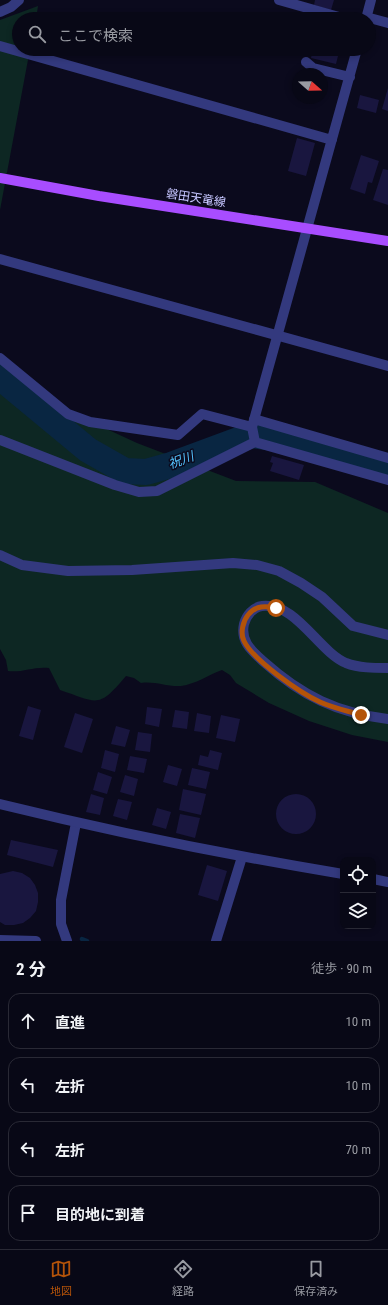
<!DOCTYPE html>
<html lang="ja">
<head>
<meta charset="utf-8">
<style>
	body { margin:0; font-family:"Roboto Condensed","Noto Sans JP",sans-serif; background:#161623; color:#f1f3f6 }
	.controls { position:absolute; right:12px; bottom:12px; display:grid; overflow:hidden; border-radius:8px; box-shadow:0 2px 6px #0003 }
	.controls button { width:36px; height:36px; display:grid; place-items:center; padding:0; border:0; border-bottom:1px solid #292935; background:#080816; color:#f1f3f6; font:20px sans-serif }
	.compass { position:absolute; left:292px; top:68px; width:36px; height:36px; border-radius:50%; background:#080816; box-shadow:0 2px 6px #0003; rotate:110deg }
	.stop { position:absolute; width:12px; height:12px; margin:-9px; border:3px solid #b45309; border-radius:50%; background:#fff }
	.stop.end { background:#b45309; border-color:#fff; box-shadow:0 1px 4px #0008 }
	.list { margin:0; padding:0; list-style:none }
	h2 { display:flex; justify-content:space-between; align-items:center; height:52px; margin:0; padding:0 16px; font-size:17px }
	h2 small { font-size:13px; font-weight:400; color:#989aa1 }
	.list li { display:grid; grid-template-columns:26px 1fr auto; gap:12px; align-items:center; box-sizing:border-box; height:56px; margin:0 8px 8px; padding:0 8px; border:1px solid #292935; border-radius:12px }
	.list b { display:block; font-size:15px; white-space:nowrap }
	.list em { font-size:13px; font-style:normal; color:#989aa1 }
	.icon { flex:none; width:22px; height:22px; fill:none; stroke:currentColor; stroke-width:2; stroke-linecap:round; stroke-linejoin:round }
	.map { position:relative; flex:none; width:388px; height:941px; overflow:hidden }
	.search { position:absolute; background:#080816; box-shadow:0 2px 6px #0003; left:12px; right:12px; top:12px; height:44px; display:flex; align-items:center; gap:10px; box-sizing:border-box; padding:0 14px; border-radius:22px; color:#989aa1; font-size:15px }
	.sheet { height:308px; background:#080816 }
	nav { display:flex; justify-content:space-around; align-items:center; box-sizing:border-box; height:56px; border-top:1px solid #292935; background:#080816; font-size:11px; color:#989aa1 }
	nav a { display:grid; justify-items:center; gap:2px }
	nav .on { color:#b45309 }
	.map>svg:first-child { display:block }
	.green { fill:#0d2723 }
	.lines { fill:none; stroke-linecap:round; stroke-linejoin:round }
	.stream { stroke:#092642; stroke-width:4.5 }
	.river { stroke:#092642; stroke-width:26 }
	.building { fill:#19163f }
	.minor { stroke:#33397e; stroke-width:10 }
	.tertiary { stroke:#33397e; stroke-width:10 }
	.primary { stroke:#a84dff; stroke-width:10 }
	.route { stroke:#b45309; stroke-width:5 }
	.labels { text-anchor:middle; dominant-baseline:central; stroke-width:3; stroke-linejoin:round; paint-order:stroke }
	.street-label { font-size:12px; fill:#c6c6ff; stroke:#0b0a1d }
	.water-label { font-size:13px; font-style:italic; fill:#54c4ff; stroke:#0b0a1d }
</style>
</head>
<body>
<div class="map">
<svg width="388" height="941" viewBox="0 0 388 941">
	<rect width="100%" height="100%" fill="#0b0a1d"/>
	<path class="green" d="M38,6L36,19H19V49H30L0,210V20Z
		M0,377L9,384L137,443L236,481L315,482L388,513V742L352,735L309,721L269,703L236,683L230,675L222,670C208,675 196,684 181,686C167,687 155,681 141,683L134,678L126,676C98,709 99,703 60,690L49,668C35,666 21,673 8,671L6,660L0,649Z"/>
	<g class="lines">
		<path class="stream" d="M82,939L87,941"/>
		<path class="river" d="M0,377L88,450L125,471L146,472L171,465L252,435L280,439L388,470"/>
	</g>
	<path class="building" d="M315,0H334L331,10L314,5Z
		M286,49H299L297,56L285,53Z
		M313,49H344L343,53L339,52L336,64L311,58Z
		M388,88V111L382,109Z
		M360,95L379,100L376,113L357,108Z
		M297,138L315,143L306,176L288,171Z
		M361,155L379,161L372,183L368,182L365,194L350,189Z
		M383,169L388,170V205L373,200Z
		M272,456L304,465L299,480L270,471L273,463L270,462Z
		M28,706L41,710L33,740L19,736Z
		M147,707L162,709L159,727L145,724Z
		M175,710L189,712L187,729L172,727Z
		M75,713L93,719L82,753L64,747Z
		M197,713L211,716L209,733L194,731Z
		M221,715L240,719L235,742L216,738Z
		M116,726L130,730L125,747L111,744Z
		M138,732L152,734L150,752L135,750Z
		M105,750L119,754L115,772L101,768Z
		M210,750L222,753L218,770L198,765L200,755L208,757Z
		M130,756L147,759L144,773L127,770Z
		M168,765L182,769L177,786L163,782Z
		M192,768L210,772L206,789L188,785Z
		M98,772L112,777L107,794L93,790Z
		M125,775L138,779L134,796L120,792Z
		M183,789L206,794L201,815L179,810Z
		M276 814a20 20 0 1 1 40 0a20 20 0 1 1-40 0Z
		M91,794L104,798L100,815L86,812Z
		M118,799L132,802L127,820L113,816Z
		M157,808L171,812L166,829L152,825Z
		M180,814L200,818L195,838L176,833Z
		M11,840L58,850L53,867L7,855Z
		M207,865L227,871L218,901L198,895Z
		M13,871L22,873L30,878L35,885L38,893V902L36,911L30,918L23,923L14,925H5L0,922V874Z"/>
	<g class="lines">
		<path class="minor" d="M279,0L346,19
			M0,12L11,7L19,0
			M366,17L388,23
			M366,19L371,0
			M0,46L332,140
			M306,62L313,68L350,77
			M0,259L388,366
			M0,358L68,414L90,422L178,435L202,414L252,427
			M254,419L388,458
			M0,440L115,485L139,492L157,491L255,442L388,480
			M255,442L252,427L357,49
			M0,940L36,941
			M67,941L61,924V900L76,823
			M216,941L242,857"/>
		<path class="tertiary" d="M0,555L22,565L68,571L132,570L233,563L257,565L279,571L301,583L322,597L353,626L388,635
			M388,668C374,668 359,668 346,663C318,651 296,602 262,606C253,607 246,616 244,624C240,642 252,651 264,662C302,696 337,713 388,719
			M0,804C114,832 228,855 343,874
			M373,879L388,882"/>
		<path class="primary" d="M0,178L99,196L388,241"/>
	</g>
	<g class="lines">
		<path class="route" d="M276,608C266,606 256,605 248,615C243,621 240,633 244,641C253,660 300,693 320,702C333,708 348,711 361,715"/>
	</g>
	<g class="labels">
		<g class="street-label">
			<text transform="translate(196 198) rotate(9)">磐田天竜線</text>
		</g>
		<g class="water-label">
			<text transform="translate(181 460) rotate(-20)">祝川</text>
		</g>
	</g>
</svg>
<div class="controls">
<button><svg class="icon" aria-label="locate" viewBox="0 0 24 24"><circle cx="12" cy="12" r="6"/><path d="M12 2v4M12 18v4M2 12h4M18 12h4"/></svg></button>
<button><svg class="icon" aria-label="layers" viewBox="0 0 24 24"><path d="M12 4l9 5-9 5-9-5zM3 14l9 5 9-5"/></svg></button>
</div>
<svg class="compass" viewBox="-18 -18 36 36"><path d="M0-13l5 13h-10z" fill="#e53935"/><path d="M0 13l5-13h-10z" fill="#989aa1"/></svg>
<div class="stop" style="left:276px;top:608px"></div>
<div class="stop end" style="left:361px;top:715px"></div>
<div class="search"><svg class="icon" aria-label="search" viewBox="0 0 24 24"><circle cx="10" cy="10" r="6"/><path d="M15 15l6 6"/></svg>ここで検索</div>
</div>
<section class="sheet">
<h2>2 分<small>徒歩 · 90 m</small></h2>
<ul class="list">
<li><svg class="icon" aria-label="ahead" viewBox="0 0 24 24"><path d="M12 20V5M6 11l6-6 6 6"/></svg><div><b>直進</b></div><em>10 m</em></li>
<li><svg class="icon" aria-label="left" viewBox="0 0 24 24"><path d="M17 20v-9H6M10 6l-5 5 5 5"/></svg><div><b>左折</b></div><em>10 m</em></li>
<li><svg class="icon" aria-label="left" viewBox="0 0 24 24"><path d="M17 20v-9H6M10 6l-5 5 5 5"/></svg><div><b>左折</b></div><em>70 m</em></li>
<li><svg class="icon" aria-label="arrive" viewBox="0 0 24 24"><path d="M6 21V4h12l-3 4 3 4H6"/></svg><div><b>目的地に到着</b></div></li>
</ul>
</section>
<nav>
<a class="on"><svg class="icon" aria-label="map" viewBox="0 0 24 24"><path d="M3 6l6-2 6 2 6-2v14l-6 2-6-2-6 2zM9 4v14M15 6v14"/></svg>地図</a>
<a><svg class="icon" aria-label="directions" viewBox="0 0 24 24"><path d="M12 3l9 9-9 9-9-9zM9 14v-3h6M13 9l2 2-2 2"/></svg>経路</a>
<a><svg class="icon" aria-label="saved" viewBox="0 0 24 24"><path d="M7 4h10v16l-5-4-5 4z"/></svg>保存済み</a>
</nav>
</body>
</html>
